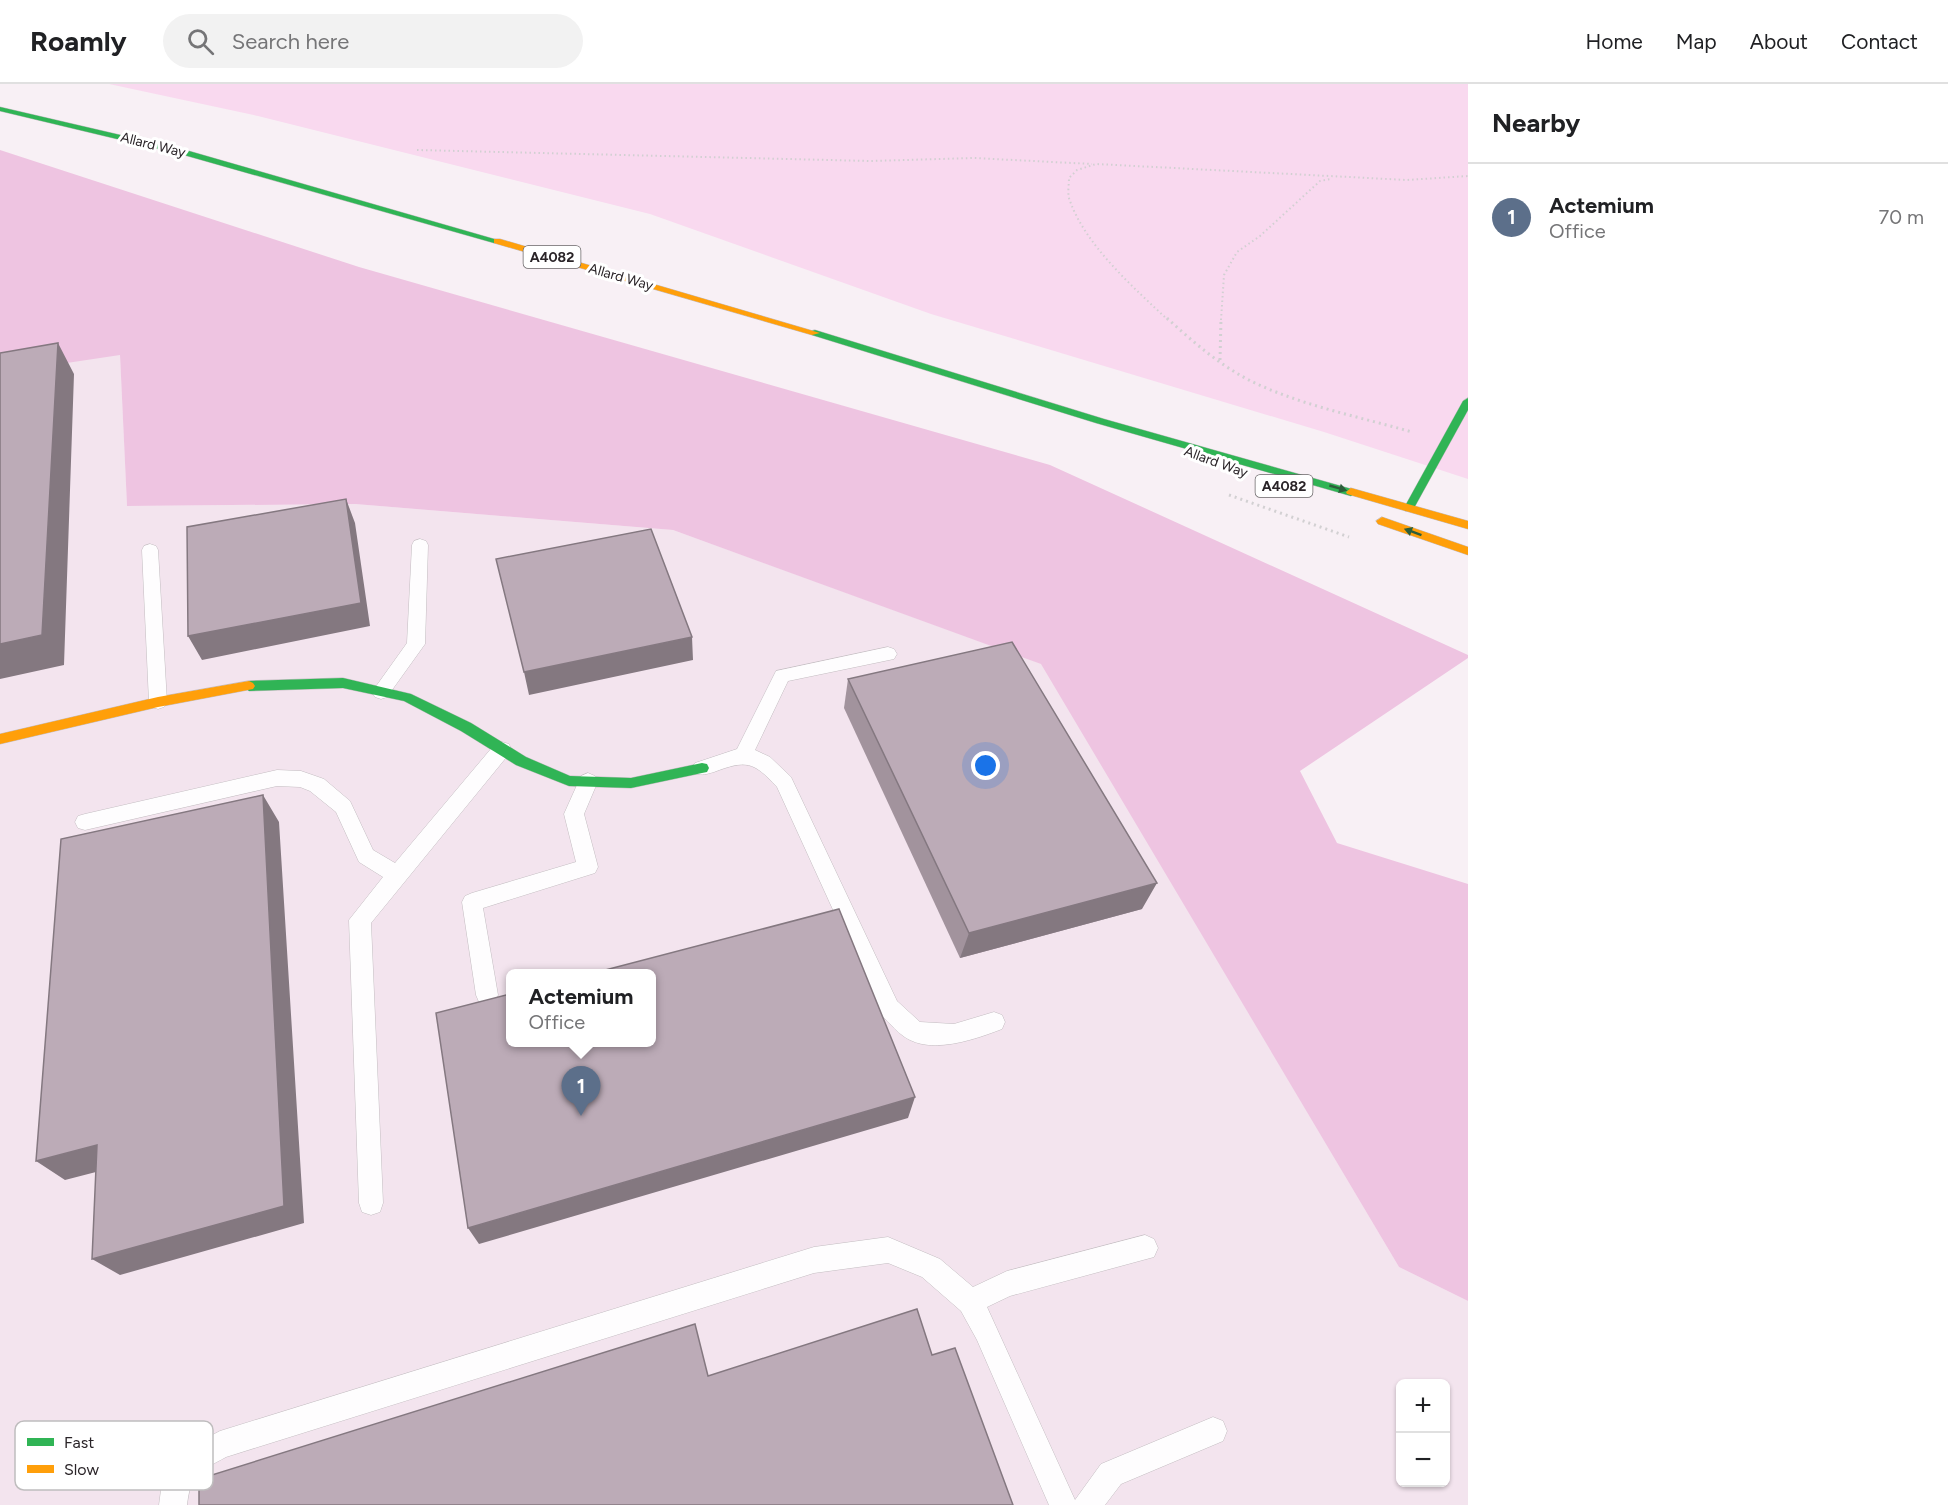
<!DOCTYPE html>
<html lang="en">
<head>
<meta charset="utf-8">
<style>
	body { margin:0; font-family:Figtree,sans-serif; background:#f2f2f2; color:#202124 }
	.controls { position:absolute; right:18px; bottom:18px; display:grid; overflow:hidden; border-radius:9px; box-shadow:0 2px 4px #0004 }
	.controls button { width:54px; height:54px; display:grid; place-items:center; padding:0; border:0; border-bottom:2px solid #e0e0e0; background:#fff; color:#202124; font:30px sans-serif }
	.you { position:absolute; left:986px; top:682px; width:21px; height:21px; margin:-15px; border:4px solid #fff; border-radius:50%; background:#1a73e8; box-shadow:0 0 0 9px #1a73e833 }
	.badge { display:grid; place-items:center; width:39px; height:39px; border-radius:50%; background:#726b70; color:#fff; font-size:20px; font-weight:700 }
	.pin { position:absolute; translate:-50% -50px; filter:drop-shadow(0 2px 3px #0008) }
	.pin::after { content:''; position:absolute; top:32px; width:21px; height:18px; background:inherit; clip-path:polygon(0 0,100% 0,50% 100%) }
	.popup { position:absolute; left:506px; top:885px; width:150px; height:78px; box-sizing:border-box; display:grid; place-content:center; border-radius:9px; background:#fff; filter:drop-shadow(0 2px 4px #0005); font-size:20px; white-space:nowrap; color:#757577 }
	.popup b { font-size:22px; color:#202124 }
	.popup::after { content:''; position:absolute; left:50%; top:100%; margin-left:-12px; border:12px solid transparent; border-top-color:#fff }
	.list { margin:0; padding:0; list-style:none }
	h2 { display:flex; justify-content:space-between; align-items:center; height:78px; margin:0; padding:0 24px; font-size:26px }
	h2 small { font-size:20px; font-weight:400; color:#757577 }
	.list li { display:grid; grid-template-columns:39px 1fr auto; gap:18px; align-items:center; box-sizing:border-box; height:108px; padding:0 24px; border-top:2px solid #e0e0e0 }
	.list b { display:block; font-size:22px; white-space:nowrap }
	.list p { margin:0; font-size:20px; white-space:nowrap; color:#757577 }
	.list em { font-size:20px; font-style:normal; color:#757577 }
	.icon { flex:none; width:33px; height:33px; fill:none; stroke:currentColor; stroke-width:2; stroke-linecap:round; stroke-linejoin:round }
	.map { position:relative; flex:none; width:1468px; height:1421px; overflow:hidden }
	header { display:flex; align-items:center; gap:36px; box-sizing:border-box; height:84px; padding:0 30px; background:#fff; border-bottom:2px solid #e0e0e0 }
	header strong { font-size:28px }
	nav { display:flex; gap:33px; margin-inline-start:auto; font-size:21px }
	.search { width:420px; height:54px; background:#f2f2f2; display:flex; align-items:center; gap:15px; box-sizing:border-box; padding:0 21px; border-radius:33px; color:#757577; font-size:22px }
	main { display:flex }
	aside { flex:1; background:#fff }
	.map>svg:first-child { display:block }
	.built { fill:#f3e4ee; fill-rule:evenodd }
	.green { fill:#f9d9ef }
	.forest { fill:#eec4e1 }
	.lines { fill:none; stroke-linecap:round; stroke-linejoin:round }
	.lane-casing { stroke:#c3bdc1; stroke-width:1 }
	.fast-casing { stroke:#c3bdc1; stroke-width:1 }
	.slow-casing { stroke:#c3bdc1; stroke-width:1 }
	.path-far1 { stroke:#d2d0d2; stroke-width:2; stroke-dasharray:1.5 3; stroke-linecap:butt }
	.path { stroke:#d2d0d2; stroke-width:3; stroke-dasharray:2 4; stroke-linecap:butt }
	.lane { fill:#fefdfe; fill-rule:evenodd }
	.fast { fill:#30b455; fill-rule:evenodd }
	.slow { fill:#ff9f0a; fill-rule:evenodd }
	.wall { fill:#a2939d }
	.shaded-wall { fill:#847880 }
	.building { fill:#bcabb7; stroke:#847880; stroke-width:1.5 }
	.oneway { fill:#2c5e3a }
	.labels { text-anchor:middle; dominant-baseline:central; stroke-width:6; stroke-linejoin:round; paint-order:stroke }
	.far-street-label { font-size:14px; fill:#2a2428; stroke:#fff }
	.shield { fill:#fff; stroke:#6a6668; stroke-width:1.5 }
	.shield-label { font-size:14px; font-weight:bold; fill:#2a2428 }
	.key { fill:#fff; stroke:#bfbdbe; stroke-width:1.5 }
	.key-label { font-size:16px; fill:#2a2428 }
</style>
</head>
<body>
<header>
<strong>Roamly</strong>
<div class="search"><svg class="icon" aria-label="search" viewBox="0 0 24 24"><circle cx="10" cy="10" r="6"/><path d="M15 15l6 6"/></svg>Search here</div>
<nav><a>Home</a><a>Map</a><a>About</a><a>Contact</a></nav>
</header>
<main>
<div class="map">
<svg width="1468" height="1421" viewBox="0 0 1468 1421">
	<rect width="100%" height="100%" fill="#f8f0f5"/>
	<path class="built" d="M120,270L127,422L355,420L673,446L1042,580L1399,1183L1468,1217V1421H0V289ZM510,890H652V958H510ZM1400,1300H1446V1398H1400Z"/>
	<path class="green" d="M109,0H1468V395L1324,348L931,230L650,130L258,32Z"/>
	<path class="forest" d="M0,66L359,183L1050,381L1468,571V574L1300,687L1337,759L1468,800V1217L1399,1183L1041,580L673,446L355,420L127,422L120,271L0,289Z"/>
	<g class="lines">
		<g class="lane-casing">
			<path id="lane" d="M420,455L426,457L428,461L425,560L387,613L381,615L375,613L372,608L407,559L412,461L414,457Z
				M150,460L156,462L158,466L167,618L164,623L158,625L152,623L149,618L142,466L144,462Z
				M888,563L894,565L897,570L894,575L788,597L755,666L770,673L791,693L897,917L920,938L954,940L994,928L1002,931L1005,938L1002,945C976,955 936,969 910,956C899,951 890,939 881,931L777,703C753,677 746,676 714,688C706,690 703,692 695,689L692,684L695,679L737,665L776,587Z
				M502,658L509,660L511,665L509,670L371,839L383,1119L380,1128L371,1131L362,1128L359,1119L349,836L383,793L359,778L336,728L310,707L300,703L277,702L85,746L78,744L75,738L78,732L85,730L277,686L301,687L324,695L350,717L373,766L395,779L495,660Z
				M588,689L595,692L598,697L584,730L598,783L595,789L483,824L498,911L495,918L487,921L479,918L476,911L462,818L465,812L472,809L576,778L564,730L581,692Z
				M1145,1151L1154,1155L1158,1164L1154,1173L1010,1212L987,1223L1075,1416L1101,1380L1213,1333L1223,1337L1227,1347L1223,1357L1121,1400L1105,1421H1049L977,1256L961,1227L922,1193L888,1179L814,1189L226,1373C199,1388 191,1388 187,1421H159L161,1406L176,1370L220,1347L814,1163L888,1153L940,1175L973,1203L1007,1187Z"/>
		</g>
		<g class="fast-casing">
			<path id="fast" d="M0,23L189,67L501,157L494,159L184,71L0,27Z
				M815,246L1104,335L1355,406L1356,408L1351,412L1096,339L812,251V247Z
				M1468,314V326L1414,424L1413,427H1405L1404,424L1463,317Z
				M343,594L411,610L471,639L526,673L570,692L631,694L702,679L707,680L709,684L707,688L702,689L631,704L569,702L516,681L461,647L404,617L343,604L249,607L243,602L249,597Z"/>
		</g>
		<g class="slow-casing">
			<path id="slow" d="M494,155H500L820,249L812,251L494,159Z
				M1351,404L1468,437V445L1347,410L1346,408Z
				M1382,433L1468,463V471L1378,440L1376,437Z
				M249,597L253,599L255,602L253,605L158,623L0,660V650L158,613Z"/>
		</g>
		<path class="path-far1" d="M417,66L870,77L974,74L1092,80
			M1168,236C1134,204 1086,162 1070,117C1067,111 1069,101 1069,94L1077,86L1096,80L1407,96L1468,92
			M1221,236L1224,191L1237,168L1260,152L1320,97L1331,95"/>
		<path class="path" d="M1167,234C1193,258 1223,284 1255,299C1304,322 1360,333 1412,348
			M1220,276L1221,234
			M1229,411L1349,453"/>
		<use href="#lane" class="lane"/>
		<use href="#fast" class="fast"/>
		<use href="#slow" class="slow"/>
	</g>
	<path class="wall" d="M848,595L1142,825L960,874L844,624Z"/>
	<path class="shaded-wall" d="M58,259L74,290L64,581L0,595V560Z
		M346,415L355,439L370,542L202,576L188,552Z
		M692,553L693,576L529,611L524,588Z
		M263,711L279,738L304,1139L120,1191L92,1175Z
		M1157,799L1142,825L960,874L969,849Z
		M915,1013L908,1034L479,1160L468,1144Z
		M97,1061L123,1081L65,1096L36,1077Z"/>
	<path class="building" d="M58,259L42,551L0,560V269Z
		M346,415L361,519L188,552L187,443Z
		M651,445L692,553L524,588L496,475Z
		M1012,558L1157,799L969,849L848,595Z
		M263,711L284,1122L92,1175L97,1061L36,1077L61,755Z
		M839,825L915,1013L468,1144L436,929L510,910V958H651V890H590Z
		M917,1225L932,1271L955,1264L1013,1421H199V1395L695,1240L708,1292Z"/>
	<defs><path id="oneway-solid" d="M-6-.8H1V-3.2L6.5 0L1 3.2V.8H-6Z" transform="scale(1.5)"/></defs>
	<g class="oneway">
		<use href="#oneway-solid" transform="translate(1338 404) rotate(16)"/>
		<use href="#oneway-solid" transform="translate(1413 448) rotate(-160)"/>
	</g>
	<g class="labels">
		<g class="far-street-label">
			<text transform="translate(153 61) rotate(14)">Allard Way</text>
			<text transform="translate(621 193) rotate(16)">Allard Way</text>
			<text transform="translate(1216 378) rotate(20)">Allard Way</text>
		</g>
		<g class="shield">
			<rect x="523.5" y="162" width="57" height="22" rx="4.5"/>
			<rect x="1255.5" y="391" width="57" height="22" rx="4.5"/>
		</g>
		<g class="shield-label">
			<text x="552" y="173">A4082</text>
			<text x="1284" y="402">A4082</text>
		</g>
	</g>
	<rect x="15" y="1337" width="198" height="69" rx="9" class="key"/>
	<rect x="27" y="1354" width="27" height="8" fill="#30b455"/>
	<rect x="27" y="1381" width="27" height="8" fill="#ff9f0a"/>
	<g class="key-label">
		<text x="64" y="1364">Fast</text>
		<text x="64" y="1391">Slow</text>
	</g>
</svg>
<div class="controls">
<button>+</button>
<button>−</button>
</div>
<div class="you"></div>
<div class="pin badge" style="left:581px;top:1032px;background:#5c6f8a">1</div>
<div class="popup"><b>Actemium</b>Office</div>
</div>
<aside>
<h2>Nearby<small></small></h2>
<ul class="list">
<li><span class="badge" style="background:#5c6f8a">1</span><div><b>Actemium</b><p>Office</p></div><em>70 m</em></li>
</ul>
</aside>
</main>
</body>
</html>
